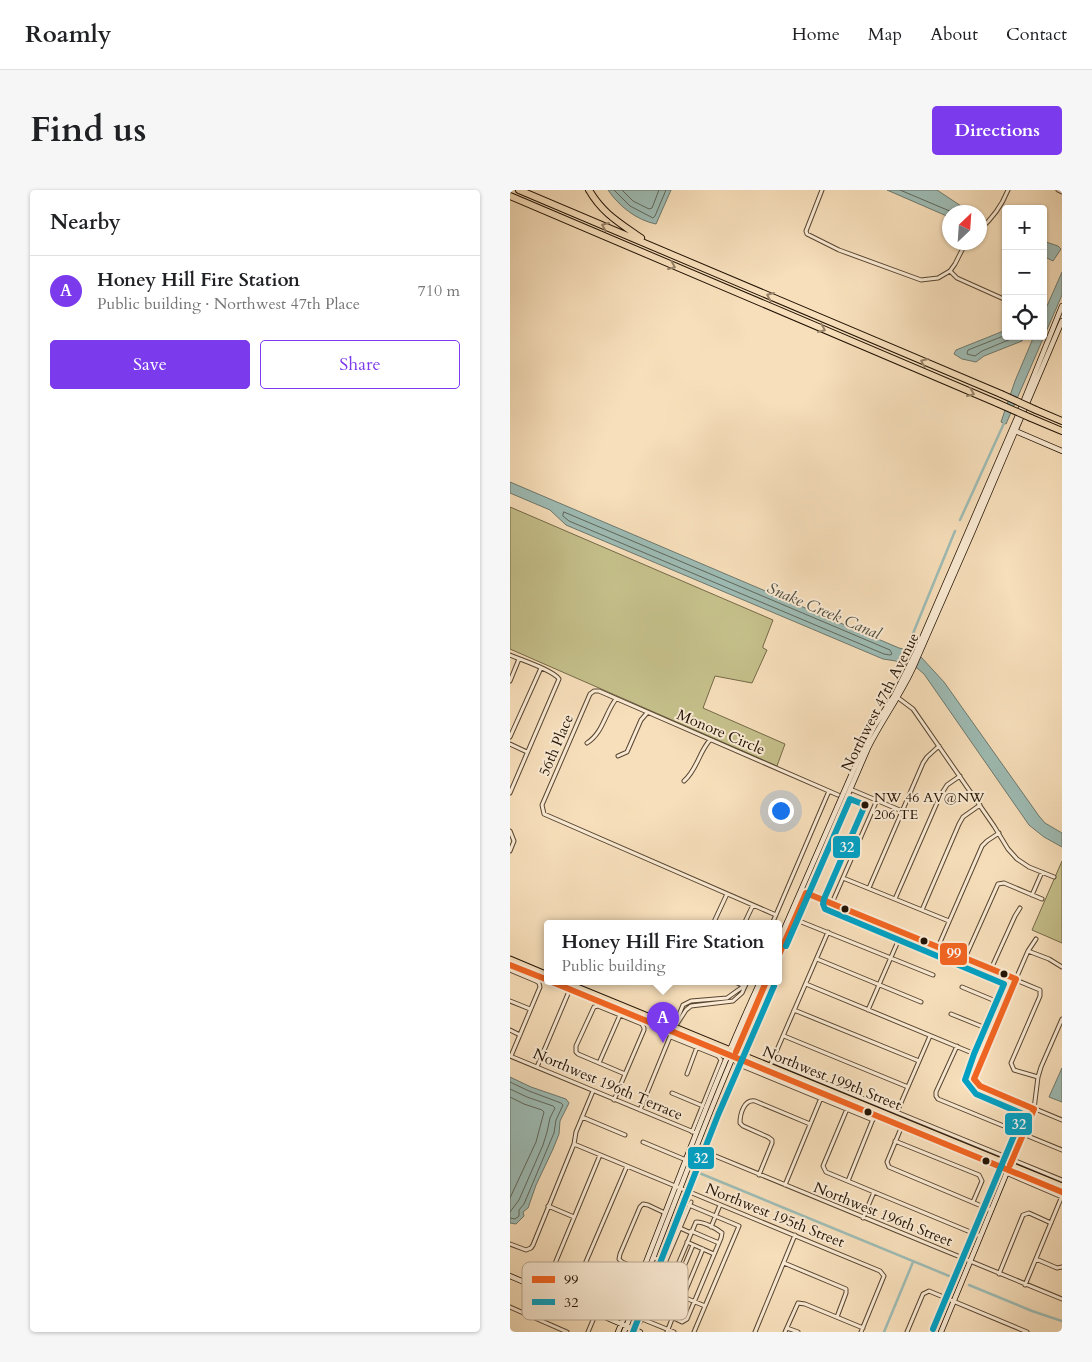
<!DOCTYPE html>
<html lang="en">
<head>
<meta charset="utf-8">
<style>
	body { margin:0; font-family:Cardo,serif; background:#f6f6f6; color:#202124 }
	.controls { position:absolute; right:15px; top:15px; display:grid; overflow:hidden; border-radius:5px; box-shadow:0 1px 4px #0004 }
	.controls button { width:45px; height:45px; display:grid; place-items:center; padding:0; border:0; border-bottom:1px solid #e0e0e0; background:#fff; color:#202124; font:25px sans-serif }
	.compass { position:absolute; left:432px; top:15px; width:45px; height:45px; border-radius:50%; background:#fff; box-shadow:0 1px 4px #0004; rotate:25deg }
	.you { position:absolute; left:270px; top:620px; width:18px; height:18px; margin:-12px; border:4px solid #fff; border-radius:50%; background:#1a73e8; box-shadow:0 0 0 8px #1a73e833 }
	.badge { display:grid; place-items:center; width:32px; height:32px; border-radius:50%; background:#7c3aed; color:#fff; font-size:16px; font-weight:700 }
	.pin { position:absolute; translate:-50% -41px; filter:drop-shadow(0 1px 2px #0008) }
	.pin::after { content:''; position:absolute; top:26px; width:18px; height:15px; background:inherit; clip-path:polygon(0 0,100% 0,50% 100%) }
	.popup { position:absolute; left:34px; top:730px; width:238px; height:65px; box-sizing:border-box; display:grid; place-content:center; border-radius:5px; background:#fff; filter:drop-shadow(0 1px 4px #0005); font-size:16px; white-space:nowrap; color:#757577 }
	.popup b { font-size:19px; color:#202124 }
	.popup::after { content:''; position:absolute; left:50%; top:100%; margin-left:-10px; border:10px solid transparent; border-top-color:#fff }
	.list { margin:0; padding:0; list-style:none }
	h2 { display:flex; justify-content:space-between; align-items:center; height:65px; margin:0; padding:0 20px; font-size:21px }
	h2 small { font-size:16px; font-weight:400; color:#757577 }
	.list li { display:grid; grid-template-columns:32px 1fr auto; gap:15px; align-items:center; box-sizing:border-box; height:70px; padding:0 20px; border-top:1px solid #e0e0e0 }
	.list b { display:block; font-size:19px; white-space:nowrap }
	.list p { margin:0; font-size:16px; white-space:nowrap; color:#757577 }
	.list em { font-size:16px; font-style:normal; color:#757577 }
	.actions { display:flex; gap:10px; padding:15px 20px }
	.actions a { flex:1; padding:11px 0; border:1px solid #7c3aed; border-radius:5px; text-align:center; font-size:18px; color:#7c3aed }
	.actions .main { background:#7c3aed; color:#fff }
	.icon { flex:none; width:28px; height:28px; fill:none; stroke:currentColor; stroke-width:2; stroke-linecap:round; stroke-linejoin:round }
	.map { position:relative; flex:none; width:552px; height:1142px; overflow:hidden; border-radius:5px }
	header { display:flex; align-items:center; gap:30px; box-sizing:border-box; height:70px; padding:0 25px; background:#fff; border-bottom:1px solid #e0e0e0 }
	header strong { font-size:24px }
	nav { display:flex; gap:28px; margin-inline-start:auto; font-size:18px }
	.intro { display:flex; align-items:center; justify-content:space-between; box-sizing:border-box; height:120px; padding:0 30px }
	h1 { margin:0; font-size:35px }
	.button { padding:12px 22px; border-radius:5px; background:#7c3aed; color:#fff; font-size:18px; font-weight:700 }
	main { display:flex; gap:30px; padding:0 30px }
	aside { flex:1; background:#fff; border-radius:5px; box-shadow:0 1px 4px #0004 }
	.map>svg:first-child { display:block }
	.green { fill:#c5c08b; stroke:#746948 }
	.water { fill:#9ebcb5; stroke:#6c786e }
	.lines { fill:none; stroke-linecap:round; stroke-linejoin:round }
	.shore { stroke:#60675c; stroke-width:1 }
	.canal { stroke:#9ebcb5; stroke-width:2.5 }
	.street-casing { stroke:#574532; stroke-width:5 }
	.secondary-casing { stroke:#221204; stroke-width:6 }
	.primary-casing { stroke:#221204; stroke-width:7 }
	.highway-casing { stroke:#221204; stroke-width:8 }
	.street { stroke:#faead3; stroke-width:3 }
	.secondary { stroke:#faead3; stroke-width:4.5 }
	.primary { stroke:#f7dfbb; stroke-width:5 }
	.highway { stroke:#f7dfbb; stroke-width:6 }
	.highway-bridge-casing { stroke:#221204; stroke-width:8; stroke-linecap:butt }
	.highway-bridge { stroke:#f7dfbb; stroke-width:6 }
	.bus-1-casing { stroke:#faead3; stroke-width:10 }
	.bus-2-casing { stroke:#faead3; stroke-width:10 }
	.bus-1 { stroke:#f26522; stroke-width:6 }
	.bus-2 { stroke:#02a1c4; stroke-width:6 }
	.oneway { stroke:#978369 }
	.bus-dot { fill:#221204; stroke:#faead3; stroke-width:2 }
	.labels { text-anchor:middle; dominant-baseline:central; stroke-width:4; stroke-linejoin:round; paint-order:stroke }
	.bus-label { font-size:14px; fill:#221204; stroke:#faead3; text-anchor:start }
	.street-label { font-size:15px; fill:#221204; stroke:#faead3 }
	.water-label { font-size:16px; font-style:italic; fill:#4d4e42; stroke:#faead3 }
	.key { fill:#faead3; stroke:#b9a995; stroke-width:1 }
	.key-label { font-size:14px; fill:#221204 }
	.line-badge { stroke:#faead3; stroke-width:2 }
	.badge-label { font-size:14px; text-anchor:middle; font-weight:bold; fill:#fff }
</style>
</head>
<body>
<header>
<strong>Roamly</strong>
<nav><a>Home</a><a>Map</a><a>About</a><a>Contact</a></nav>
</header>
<div class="intro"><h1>Find us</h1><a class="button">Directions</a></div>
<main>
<aside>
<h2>Nearby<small></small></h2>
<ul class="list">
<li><span class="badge">A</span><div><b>Honey Hill Fire Station</b><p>Public building · Northwest 47th Place</p></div><em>710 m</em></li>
</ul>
<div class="actions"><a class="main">Save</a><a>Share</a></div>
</aside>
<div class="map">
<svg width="552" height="1142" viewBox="0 0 552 1142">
	<rect width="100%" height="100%" fill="#f7dfbb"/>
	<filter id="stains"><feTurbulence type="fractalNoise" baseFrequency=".004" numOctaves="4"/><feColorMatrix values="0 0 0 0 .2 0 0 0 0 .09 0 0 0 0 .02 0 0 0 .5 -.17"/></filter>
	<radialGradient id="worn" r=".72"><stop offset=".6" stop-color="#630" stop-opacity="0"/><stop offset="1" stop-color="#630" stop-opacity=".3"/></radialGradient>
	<path class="green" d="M0,317L263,430L253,456V458L257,460L242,493L205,486L193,518L275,554L267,576L0,459Z
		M552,671V753L522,740Z"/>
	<path class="water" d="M98,0H161L146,34C126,30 109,16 98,0Z
		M377,0H427L451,16L466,22H440L439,27Z
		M533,51L548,56L551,59L543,71L533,66Z
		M552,82V105L496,234L491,232L505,191L524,146H533V125Z
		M496,140V146H513L512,151L474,166L466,172L452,169L444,164L446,160Z
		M0,292L389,458L401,461L411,467L434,492L529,626L535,633L552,643V657L534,647L519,635L414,484L407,478L397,473L390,478L389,474L386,471L373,469L56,335L40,320L0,303Z
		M552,878V912L539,907Z
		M0,887L21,897L56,909L59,913L50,931L49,944L43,959L26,995L18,1018L13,1022L14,1026L6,1034L0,1033Z"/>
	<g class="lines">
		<path class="shore" d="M104,0L120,16L143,28L145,26L156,0
			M112,0L123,11L139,19L142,18L149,0
			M390,0L442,22
			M496,145L458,160L457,164L465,166L472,161L508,146
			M54,322L380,460L382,464L380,465L374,464L59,331L53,326Z
			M0,892L19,901L51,913L53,915L46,930L44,943L38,957L14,1014L9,1020V1026L5,1029L0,1028
			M0,899L17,907L43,916L45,918L40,928L37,942L33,955L9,1010L0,1022
			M0,907L14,914L32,920L34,922L26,952L0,1008"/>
		<path class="canal" d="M450,330L495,231
			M395,463L445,341
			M182,980L444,1088
			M459,1095L522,1121L552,1131
			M374,1142L403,1072"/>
		<g class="street-casing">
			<path id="street" d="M312,0L296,41L297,44L329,60L411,90L428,88L440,81L445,74L456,52
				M548,0L552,2
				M470,39C482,29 492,15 498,0
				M440,81L447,88L496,110
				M0,465C11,470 43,480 49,489L0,603
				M0,491L9,469
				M387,507L403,519L484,636L498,659L507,669L519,677L544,687
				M0,547L31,478
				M77,553C93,543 95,523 106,509
				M0,554L17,562
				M108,566L117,562L131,530L137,523
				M174,591C187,580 189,562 200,550
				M340,599L392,621
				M0,641L4,651L0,661
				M333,688L439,731
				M359,698L413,573L417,567L429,556
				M296,703L530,800V806L501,873L504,880L528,887
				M522,705L532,682
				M385,709L430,606L437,595L450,586
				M322,713L367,610
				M412,720L449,634L453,627L470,615
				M266,725L34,624L32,615L80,504L84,501H89L328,605
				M284,729L423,785
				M203,734L217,704
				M234,734L243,715
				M262,734L319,601
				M526,749L518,761L472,867L464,889L470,896L552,930
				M428,757L472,656L477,651L489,643
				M518,761L539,769L552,777
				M455,768L488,694L494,693L532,709
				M307,769L411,812
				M481,779L505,726L510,718
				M0,780L26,791L29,793L30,797L1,866
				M225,792L234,796
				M296,794L472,867
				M452,797L495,815
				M0,811L20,819
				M284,820L409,871
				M358,820L392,742
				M441,824L483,841
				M167,834L176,820L181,816L223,811L232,803L237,792
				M0,840L10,845
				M274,846L398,897
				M161,847L208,866L211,870L182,942
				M447,856L426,902V906L428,909L552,960
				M0,866L186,943
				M262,871L552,990
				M89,873L110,825
				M227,874L363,930
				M260,876L318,742
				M27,877L60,799
				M177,884L187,857
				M162,903L193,916
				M104,910L134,840V838L132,834L88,816L84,817L66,856V862L68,864L115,884
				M337,919L313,976L316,982L470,1046
				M130,920L173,815L181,811L217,808L234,796
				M387,922L420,846
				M72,927L115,945
				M394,931L377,972L379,977L481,1020
				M385,951L469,985L472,991L463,1012
				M133,952L176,970
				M64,954L370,1081L374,1086L351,1142
				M186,958L552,1109
				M502,970L524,919L528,887L531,877L552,829
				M496,983L552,1007
				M249,985L262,953V950L258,947L233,936L230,933C230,924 234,909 245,911L300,934
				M338,991L363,929
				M275,995L311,908
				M179,1015L229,1036L184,1142
				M38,1016L64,1027
				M353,1028L364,1002
				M186,1032C194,1032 206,1038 212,1043L211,1048L177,1129L172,1132L149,1121L150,1117Z
				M201,1037L210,1015
				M170,1038L181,1043
				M181,1041L209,1053
				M177,1052L204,1064
				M0,1054L16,1060L21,1058L23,1055L64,954L66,942L83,901
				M145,1068L166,1077
				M526,1069L547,1078L552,1077
				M45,1073L66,1083L72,1081L117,976
				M274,1073L336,1099V1103L327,1127
				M133,1081L112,1072L109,1069L110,1064L130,1017L133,1014L138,1015L155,1023
				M489,1084L513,1025L519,1023L541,1033
				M90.5 1092a3.5 3.5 0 1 1 7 0a3.5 3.5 0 1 1-7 0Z
				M96,1094L122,1107
				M515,1095L552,1006
				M34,1100L90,965
				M156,1100L195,1116
				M163,1103L183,1055
				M173,1107L193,1059
				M0,1117L57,1142
				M132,1129L164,1142
				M130,1132L181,1012
				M277,1138L288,1142
				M78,1142L86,1123
				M157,1142L162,1129
				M245,1142L285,1045
				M275,1142L288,1113L295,1114L353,1138
				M397,1142L413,1104L419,1101L517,1142"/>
		</g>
		<g class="secondary-casing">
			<path id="secondary" d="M503,240L552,261
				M268,753L354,556L365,535L384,506L406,462L506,230L552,116
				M268,767L358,558C372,530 390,506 403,478L462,343L552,131
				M0,1086L130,1142
				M108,1142C156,1026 197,906 250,792
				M114,1142C161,1025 203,906 256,792
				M431,1142L499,977"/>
		</g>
		<g class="primary-casing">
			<path id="primary" d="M0,769L38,785
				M0,775L38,790
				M42,792L552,1002
				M55,792L552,996"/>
		</g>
		<g class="highway-casing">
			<path id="highway" d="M9,0L491,204
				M79,0C93,24 110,33 131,48
				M0,6L487,213
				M526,220L552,231
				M521,228L552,241"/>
		</g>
		<use href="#street" class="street"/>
		<use href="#secondary" class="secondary"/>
		<use href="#primary" class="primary"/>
		<use href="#highway" class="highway"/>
		<g class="highway-bridge-casing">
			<path id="highway-bridge" d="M491,204L526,220
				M487,213L521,228"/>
		</g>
		<use href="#highway-bridge" class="highway-bridge"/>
		<g class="bus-1-casing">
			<path id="bus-1" d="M268,767L296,703L506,789L464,889L470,896L524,919L500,975
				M0,775L38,790
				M42,792L552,1002
				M226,862L256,792"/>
		</g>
		<g class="bus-2-casing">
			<path id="bus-2" d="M276,756L340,609L355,615L314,709L313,714L315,719L494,794L464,864L455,890L466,904L513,924L423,1139
				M123,1142L208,925L264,796"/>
		</g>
		<use href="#bus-1" class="bus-1"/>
		<use href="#bus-2" class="bus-2"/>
	</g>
	<defs><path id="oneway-chevron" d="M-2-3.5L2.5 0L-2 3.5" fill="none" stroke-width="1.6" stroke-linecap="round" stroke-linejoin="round" transform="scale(1.25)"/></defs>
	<g class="oneway">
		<use href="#oneway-chevron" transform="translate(95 36) rotate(-157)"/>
		<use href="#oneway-chevron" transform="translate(162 76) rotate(23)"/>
		<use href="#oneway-chevron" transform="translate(260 106) rotate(-157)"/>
		<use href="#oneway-chevron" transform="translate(312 139) rotate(23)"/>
		<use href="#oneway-chevron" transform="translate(414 172) rotate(-157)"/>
		<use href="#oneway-chevron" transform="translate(461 203) rotate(23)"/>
	</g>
	<g class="bus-dot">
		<circle cx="355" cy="615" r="4.5"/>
		<circle cx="335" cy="719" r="4.5"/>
		<circle cx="414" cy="751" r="4.5"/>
		<circle cx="494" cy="784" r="4.5"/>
		<circle cx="358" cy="922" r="4.5"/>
		<circle cx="476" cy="971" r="4.5"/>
	</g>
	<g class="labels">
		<g class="bus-label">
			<text x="364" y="607">NW 46 AV@NW<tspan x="364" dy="17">206 TE</tspan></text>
		</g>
		<g class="street-label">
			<text transform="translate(370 512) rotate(-63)">Northwest 47th Avenue</text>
			<text transform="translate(211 542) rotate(23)">Monore Circle</text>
			<text transform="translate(46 555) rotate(-67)">56th Place</text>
			<text transform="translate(322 888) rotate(22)">Northwest 199th Street</text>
			<text transform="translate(98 894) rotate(23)">Northwest 196th Terrace</text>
			<text transform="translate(373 1024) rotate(22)">Northwest 196th Street</text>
			<text transform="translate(265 1025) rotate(22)">Northwest 195th Street</text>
		</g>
		<g class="water-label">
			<text transform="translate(314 421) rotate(23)">Snake Creek Canal</text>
		</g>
	</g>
	<rect x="12" y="1072" width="166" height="58" rx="8" class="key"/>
	<rect x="22" y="1086" width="23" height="7" fill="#f26522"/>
	<rect x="22" y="1109" width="23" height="6" fill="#02a1c4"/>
	<g class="key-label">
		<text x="54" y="1094">99</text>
		<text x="54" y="1117">32</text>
	</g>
	<g class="line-badge">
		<rect x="322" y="645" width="29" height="24" rx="5" fill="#02a1c4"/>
		<rect x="429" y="752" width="29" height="24" rx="5" fill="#f26522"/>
		<rect x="494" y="922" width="29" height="24" rx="5" fill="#02a1c4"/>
		<rect x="177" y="956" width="28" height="24" rx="5" fill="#02a1c4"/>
	</g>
	<g class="badge-label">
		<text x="337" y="662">32</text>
		<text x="444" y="768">99</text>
		<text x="509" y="939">32</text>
		<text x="191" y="973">32</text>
	</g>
	<rect width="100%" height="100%" filter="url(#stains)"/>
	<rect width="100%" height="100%" fill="url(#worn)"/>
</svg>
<div class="controls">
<button>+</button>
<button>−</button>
<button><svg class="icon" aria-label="locate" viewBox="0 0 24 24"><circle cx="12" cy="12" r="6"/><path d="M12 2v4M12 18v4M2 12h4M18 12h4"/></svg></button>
</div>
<svg class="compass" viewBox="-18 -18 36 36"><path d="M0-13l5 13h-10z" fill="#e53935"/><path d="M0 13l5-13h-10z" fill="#757577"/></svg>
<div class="you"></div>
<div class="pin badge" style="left:153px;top:853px">A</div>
<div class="popup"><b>Honey Hill Fire Station</b>Public building</div>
</div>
</main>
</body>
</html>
